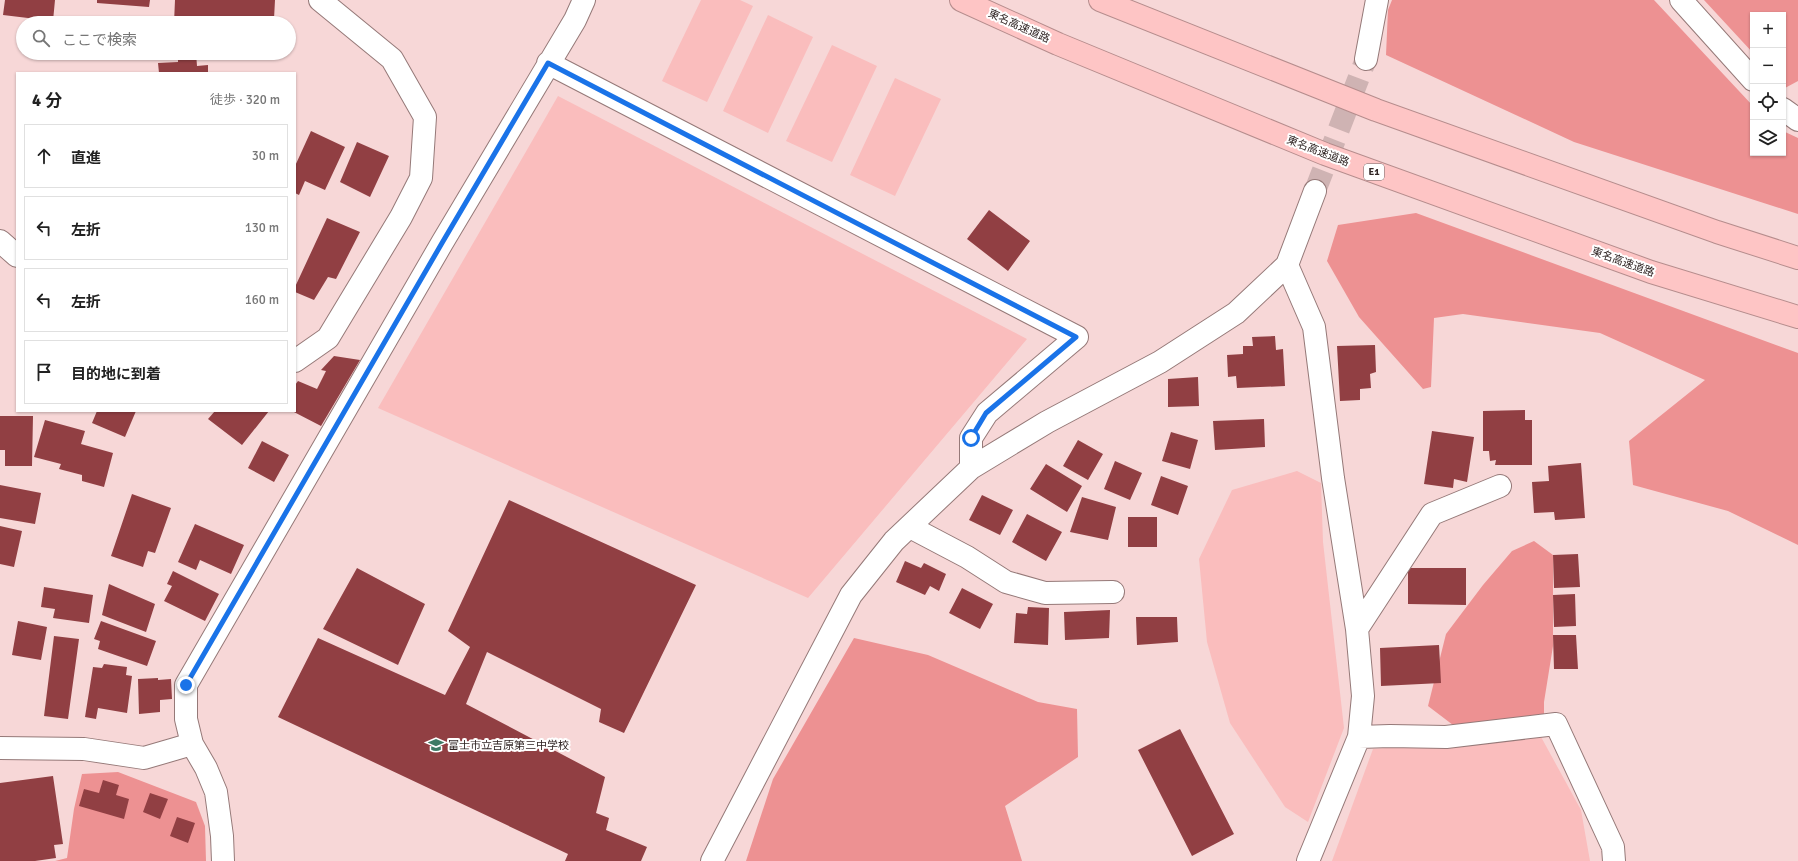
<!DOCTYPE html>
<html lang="ja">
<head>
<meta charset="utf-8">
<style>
	body { margin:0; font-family:Signika,"Noto Sans JP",sans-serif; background:#f6f6f6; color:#222 }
	.controls { position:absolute; right:12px; top:12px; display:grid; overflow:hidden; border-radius:0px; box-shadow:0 1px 3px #0004 }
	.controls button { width:36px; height:36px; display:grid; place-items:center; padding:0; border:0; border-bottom:1px solid #e0e0e0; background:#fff; color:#222; font:20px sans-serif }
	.stop { position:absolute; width:12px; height:12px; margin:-9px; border:3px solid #1a73e8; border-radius:50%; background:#fff }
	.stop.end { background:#1a73e8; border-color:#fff; box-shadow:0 1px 4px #0008 }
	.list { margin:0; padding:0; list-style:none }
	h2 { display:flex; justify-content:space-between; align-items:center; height:52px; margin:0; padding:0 16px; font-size:17px }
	h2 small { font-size:13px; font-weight:400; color:#767676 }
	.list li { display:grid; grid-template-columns:26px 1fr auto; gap:12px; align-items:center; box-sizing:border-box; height:64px; margin:0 8px 8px; padding:0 8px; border:1px solid #e0e0e0; border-radius:0px }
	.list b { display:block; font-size:15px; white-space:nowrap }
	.list em { font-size:13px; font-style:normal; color:#767676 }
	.icon { flex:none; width:22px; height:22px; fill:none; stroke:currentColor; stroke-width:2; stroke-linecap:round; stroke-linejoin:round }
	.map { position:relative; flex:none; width:1798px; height:861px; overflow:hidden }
	.search { position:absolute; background:#fff; box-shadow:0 1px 3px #0004; left:16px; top:16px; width:280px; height:44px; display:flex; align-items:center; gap:10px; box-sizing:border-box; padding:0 14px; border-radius:22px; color:#767676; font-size:15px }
	.panel { position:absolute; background:#fff; box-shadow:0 1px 3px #0004; left:16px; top:72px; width:280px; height:340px; border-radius:0px }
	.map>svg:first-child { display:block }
	.green { fill:#fabdbd }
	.forest { fill:#ed9192 }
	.building { fill:#913f43 }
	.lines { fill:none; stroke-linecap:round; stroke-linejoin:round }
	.minor-tunnel { stroke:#cfb3b3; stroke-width:22; stroke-dasharray:22 11; stroke-linecap:butt }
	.minor-casing { stroke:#957978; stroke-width:24 }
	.highway-casing { stroke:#b68d8d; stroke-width:24 }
	.minor { stroke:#fff; stroke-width:22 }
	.highway { stroke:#fec5c5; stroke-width:22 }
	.route { stroke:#1a73e8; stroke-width:5 }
	.labels { text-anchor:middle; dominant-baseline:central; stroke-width:4; stroke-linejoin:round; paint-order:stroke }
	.shield { fill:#fff; stroke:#6e6666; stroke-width:1 }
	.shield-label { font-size:10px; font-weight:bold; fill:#302524 }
	.street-label { font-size:11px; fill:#302524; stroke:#fff }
	.poi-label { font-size:11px; fill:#302524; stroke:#fff; text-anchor:start }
</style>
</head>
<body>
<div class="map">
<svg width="1798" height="861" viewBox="0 0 1798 861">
	<rect width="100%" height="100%" fill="#f7d7d7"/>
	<path class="green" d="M701,0H740L753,6L707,102L662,81Z
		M768,15L813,37L768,133L723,111Z
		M832,45L877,66L832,162L786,141Z
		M895,78L941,99L895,196L850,175Z
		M558,96L1027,339L808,598L378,408Z
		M1297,471L1321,483L1323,542L1344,728L1308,822L1285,807L1230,723L1207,642L1199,559L1232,490Z
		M1540,735L1581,810L1590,861H1332L1373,749Z"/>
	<path class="forest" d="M1392,0H1654L1753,106V153H1783V131L1798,138V214L1574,142L1386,55L1388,10Z
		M1704,0H1798V81L1785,88L1783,86V15H1753V53Z
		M1416,213L1798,353V545L1728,511L1633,485L1629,441L1705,380L1600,333L1463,314L1434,318L1431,387L1423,389L1359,317L1327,261L1338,225Z
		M1534,541L1553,555V646L1544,702V720L1453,725L1428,706L1446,634L1483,585L1512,551Z
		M854,638L928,655L1038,702L1077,709L1078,757L1005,806L1022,861H746L773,779Z
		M118,772L196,802L205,826L206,861H55L67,858L74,809L82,774Z"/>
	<path class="building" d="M5,0H55L53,21L3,15Z
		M97,0H150L149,7L97,3Z
		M175,0H275L274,19L229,16V23H174Z
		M178,53H196L197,66L208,65V73H159L158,63L178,62Z
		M311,131L345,147L325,190L305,181L299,195L295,193V166Z
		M357,142L389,156L370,197L340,182Z
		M989,210L1030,241L1008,271L967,239Z
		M327,218L360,232L336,279L328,277L314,300L295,292V287Z
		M1275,336L1276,350L1283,349L1285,386L1237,388L1236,376L1228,377L1227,355L1243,354V346H1253L1252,337Z
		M1375,345L1376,372L1370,374L1371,388L1360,389V400L1340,401L1337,346Z
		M334,356L360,360L321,426L292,411H295V385L298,381L317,389L326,371L321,370Z
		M1198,377L1199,406L1168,407V379Z
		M1525,410V420H1532V465H1495L1496,460L1490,461L1489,451H1483V411Z
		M97,411H136L125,437L92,423Z
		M215,411L236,412L269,411L242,445L208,419Z
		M0,416H33L32,466H5V450H0Z
		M1264,419L1265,447L1215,450L1213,421Z
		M45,420L85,431L81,444L113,453L104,487L82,481V475L59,469L61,464L34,457Z
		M1432,431L1474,437L1467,482L1454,479L1453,488L1424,484Z
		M1171,432L1198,440L1190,469L1162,461Z
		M1078,440L1103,454L1088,480L1063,466Z
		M262,441L289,455L274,482L248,468Z
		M1115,461L1142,473L1130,500L1104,489Z
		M1581,463L1585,518L1555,520L1554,512L1534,513L1532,482L1549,481L1548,466Z
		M1046,464L1082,486L1067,512L1030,489Z
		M1161,476L1188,486L1178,515L1151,505Z
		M0,485L41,493L35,524L0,518Z
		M132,494L171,508L155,553L148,551L143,567L111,556Z
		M982,495L1013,510L1000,535L969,520Z
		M1082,497L1116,507L1108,540L1070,532Z
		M509,500L696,585L624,733L599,722L601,709L487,652L466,704L605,777L596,813L609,818L606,830L647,847L641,861H565L568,854L278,717L318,638L445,695L470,647L448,631Z
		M1027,514L1062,532L1046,561L1012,542Z
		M1128,517H1157V547H1128Z
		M195,524L244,545L231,574L200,560L196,570L178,562Z
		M0,526L22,531L14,567L0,564Z
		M1578,554L1580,587L1554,588L1553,555Z
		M905,561L921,568L924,563L946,574L939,591L930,586L925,595L896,582Z
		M357,568L425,604L398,665L323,629Z
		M1408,568H1466V605L1408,604Z
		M173,571L219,594L205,621L164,601L172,586L167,584Z
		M109,584L155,604L146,632L102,615Z
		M44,587L93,595L89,623L53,618L55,609L41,607Z
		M962,588L993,604L980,629L949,613Z
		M1575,594L1576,626L1554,627L1553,595Z
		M1028,607L1049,608L1048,645L1014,643L1016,613L1027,614Z
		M1110,610L1109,638L1065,640L1064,612Z
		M1136,617H1177L1178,642L1137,645Z
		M18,621L47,627L41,660L12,655Z
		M101,621L156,641L147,666L98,649L100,641L94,639Z
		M1553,635H1576L1578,669H1554Z
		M54,636L79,639L68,719L44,716Z
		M1439,645L1441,683L1381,686L1380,648Z
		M104,664L127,667L126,675L132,676L127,713L98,708L96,719L85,717L93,667L102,668Z
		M158,678V680L171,679L172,699L160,700V712L139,714L138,679Z
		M1180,729L1234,834L1192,856L1138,750Z
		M53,776L63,844L54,845L56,858L35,861H0V783Z
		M103,780L119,785L116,795L129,799L124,819L79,806L84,789L99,793Z
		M150,793L168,799L160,819L143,812Z
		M177,817L195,823L188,843L170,836Z"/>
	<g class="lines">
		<path class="minor-tunnel" d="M1315,191L1366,59"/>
		<g class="minor-casing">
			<path id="minor" d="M1681,0L1753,80
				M1366,59L1377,0
				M548,63L1077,337L987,413L971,438V468
				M1783,109L1798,120
				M0,241L17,256
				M1287,265L1314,327L1333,478L1357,629L1363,696L1359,737L1308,861
				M295,361L328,338L401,217L421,178L425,117L392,59L320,0
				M910,527L967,557L1006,582L1045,593L1113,592
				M1357,629L1432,514L1500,486
				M1359,737L1390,736L1446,737L1556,724L1613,847L1614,861
				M0,748L84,749L144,758L192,744
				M223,861L222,836L216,792L206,768L192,744L186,719V685L442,243L575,20L584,0
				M712,861L851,595L894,541L971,468L1047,422L1160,362L1236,313L1287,265L1315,191"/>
		</g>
		<g class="highway-casing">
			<path id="highway" d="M961,0L1058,44L1325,154L1651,272L1798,317
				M1100,0L1376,110L1717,232L1798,258"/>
		</g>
		<use href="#minor" class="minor"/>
		<use href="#highway" class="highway"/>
	</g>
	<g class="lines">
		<path class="route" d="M186,685L442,243L548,63L1076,337L986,413L971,438"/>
	</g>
	<defs>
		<g id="school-bare" transform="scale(1.2)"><path d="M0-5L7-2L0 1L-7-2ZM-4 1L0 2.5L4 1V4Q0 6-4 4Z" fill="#3d7a65" stroke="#fff" stroke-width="2.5" paint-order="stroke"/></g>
	</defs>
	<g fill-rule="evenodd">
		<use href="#school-bare" x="436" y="745"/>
	</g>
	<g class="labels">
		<rect class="shield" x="1364" y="164" width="20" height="16" rx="3"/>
		<g class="shield-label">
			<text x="1374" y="172">E1</text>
		</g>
		<g class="street-label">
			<text transform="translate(1019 26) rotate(24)">東名高速道路</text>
			<text transform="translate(1318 151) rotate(21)">東名高速道路</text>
			<text transform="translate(1623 262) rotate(20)">東名高速道路</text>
		</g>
		<g class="poi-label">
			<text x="448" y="745">富士市立吉原第三中学校</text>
		</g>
	</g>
</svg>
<div class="controls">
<button>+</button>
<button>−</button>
<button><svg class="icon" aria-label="locate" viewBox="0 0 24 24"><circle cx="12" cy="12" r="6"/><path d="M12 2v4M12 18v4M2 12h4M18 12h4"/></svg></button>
<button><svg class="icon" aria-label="layers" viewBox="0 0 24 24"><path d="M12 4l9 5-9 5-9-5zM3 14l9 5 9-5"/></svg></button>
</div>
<div class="stop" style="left:971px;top:438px"></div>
<div class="stop end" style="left:186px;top:685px"></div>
<div class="search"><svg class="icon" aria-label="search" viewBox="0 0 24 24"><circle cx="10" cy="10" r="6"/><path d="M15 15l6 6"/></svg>ここで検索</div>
<section class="panel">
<h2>4 分<small>徒歩 · 320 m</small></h2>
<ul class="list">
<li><svg class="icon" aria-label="ahead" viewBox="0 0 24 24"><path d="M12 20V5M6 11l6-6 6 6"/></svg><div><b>直進</b></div><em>30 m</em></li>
<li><svg class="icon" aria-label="left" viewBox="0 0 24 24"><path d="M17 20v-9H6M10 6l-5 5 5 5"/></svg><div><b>左折</b></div><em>130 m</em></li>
<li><svg class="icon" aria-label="left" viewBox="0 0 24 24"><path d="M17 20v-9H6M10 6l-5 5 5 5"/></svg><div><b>左折</b></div><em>160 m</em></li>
<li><svg class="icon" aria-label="arrive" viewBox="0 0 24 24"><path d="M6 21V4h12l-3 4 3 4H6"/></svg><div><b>目的地に到着</b></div></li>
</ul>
</section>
</div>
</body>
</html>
